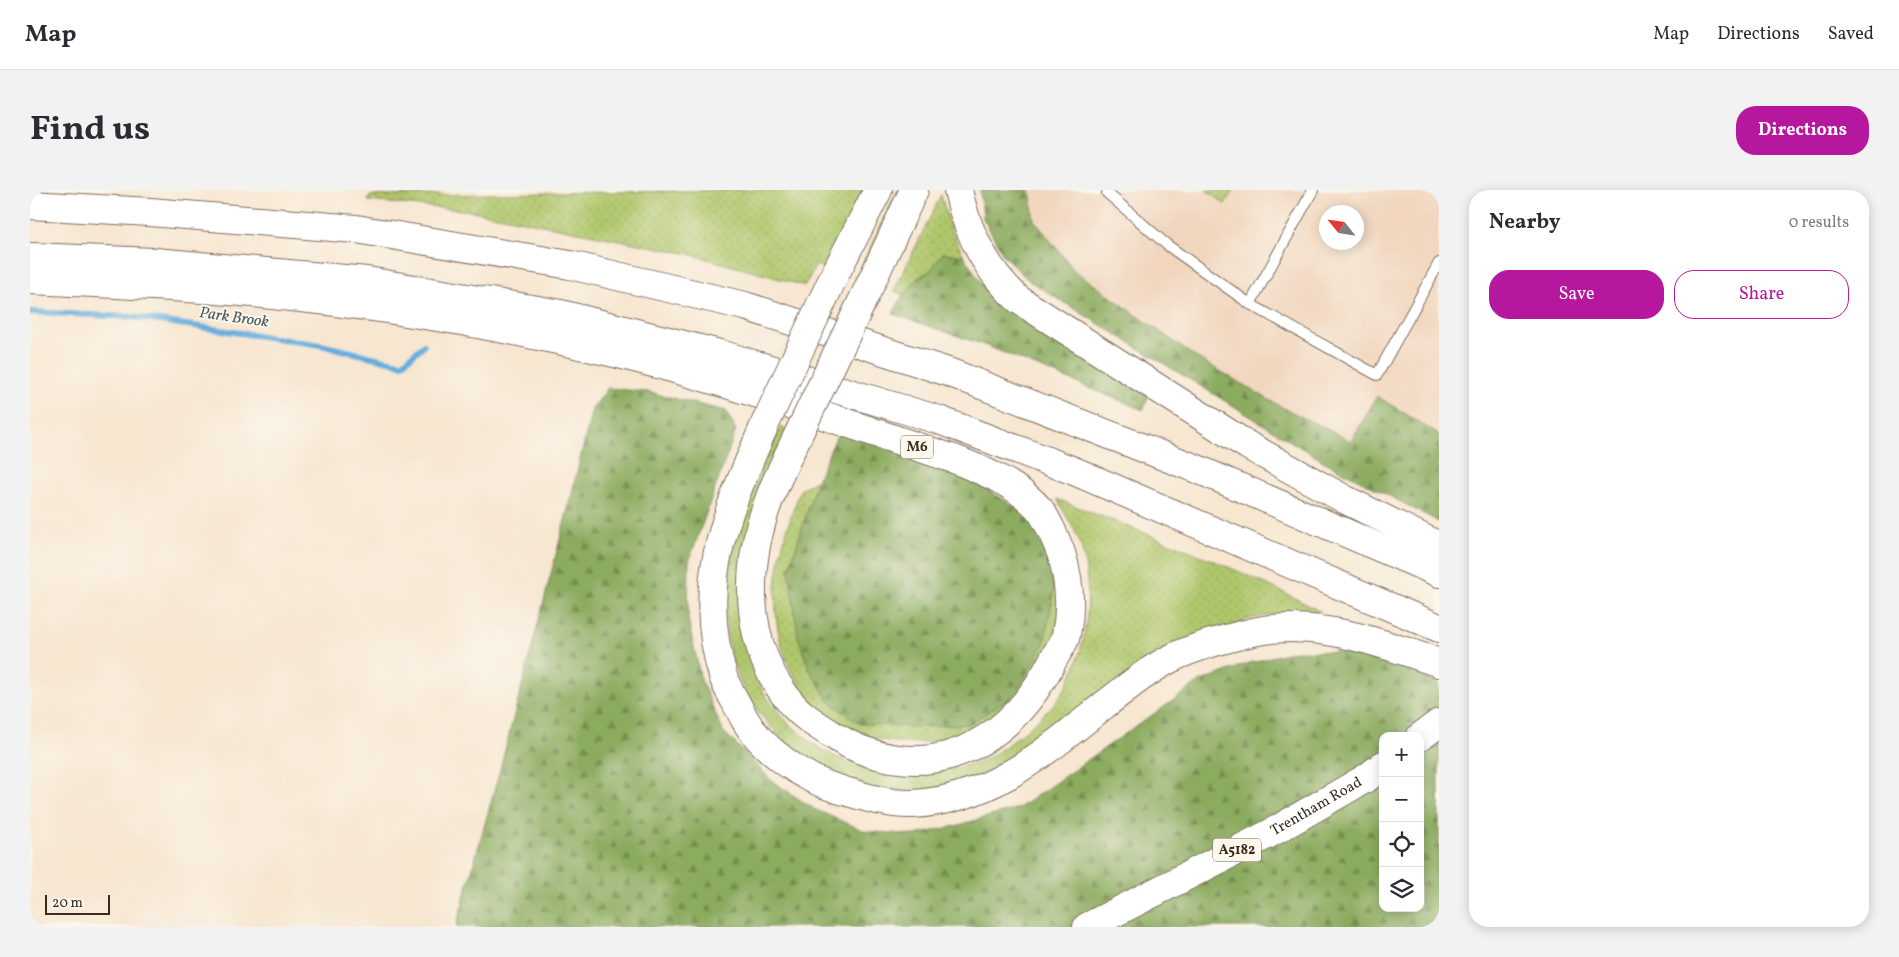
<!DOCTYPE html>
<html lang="en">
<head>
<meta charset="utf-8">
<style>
	body { margin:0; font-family:Vollkorn,serif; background:#f2f2f3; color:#2b2b33 }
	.controls { position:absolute; right:15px; bottom:15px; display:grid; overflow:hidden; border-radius:10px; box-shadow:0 2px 12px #0003 }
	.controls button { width:45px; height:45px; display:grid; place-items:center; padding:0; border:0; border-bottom:1px solid #e1e1e2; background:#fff; color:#2b2b33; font:25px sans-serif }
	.compass { position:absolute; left:1289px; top:15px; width:45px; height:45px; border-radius:50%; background:#fff; box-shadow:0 2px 12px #0003; rotate:300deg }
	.scale { position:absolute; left:15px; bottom:12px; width:65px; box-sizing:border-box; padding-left:5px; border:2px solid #3b2a1e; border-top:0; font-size:14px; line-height:18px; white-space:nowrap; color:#3b2a1e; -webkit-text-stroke:4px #fbf7ec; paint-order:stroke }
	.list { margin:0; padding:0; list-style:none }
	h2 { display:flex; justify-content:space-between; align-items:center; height:65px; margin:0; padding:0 20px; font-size:21px }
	h2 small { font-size:16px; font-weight:400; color:#7c7c81 }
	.actions { display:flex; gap:10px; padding:15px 20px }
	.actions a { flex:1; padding:11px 0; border:1px solid #b5179e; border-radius:20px; text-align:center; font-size:18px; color:#b5179e }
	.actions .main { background:#b5179e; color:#fff }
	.icon { flex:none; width:28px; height:28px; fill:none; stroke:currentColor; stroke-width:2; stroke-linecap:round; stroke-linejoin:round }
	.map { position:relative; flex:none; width:1409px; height:737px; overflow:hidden; border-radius:20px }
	header { display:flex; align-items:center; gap:30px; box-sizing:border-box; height:70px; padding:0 25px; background:#fff; border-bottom:1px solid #e1e1e2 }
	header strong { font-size:24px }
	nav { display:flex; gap:28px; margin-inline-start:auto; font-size:18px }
	.intro { display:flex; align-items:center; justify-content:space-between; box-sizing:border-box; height:120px; padding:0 30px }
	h1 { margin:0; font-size:35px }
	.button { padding:12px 22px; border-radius:20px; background:#b5179e; color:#fff; font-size:18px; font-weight:700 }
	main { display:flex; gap:30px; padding:0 30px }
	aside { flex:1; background:#fff; border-radius:20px; box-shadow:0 2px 12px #0003 }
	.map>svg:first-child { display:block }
	.built { fill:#f1d5bd; fill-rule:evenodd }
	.grass { fill:url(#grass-dots); stroke:#757844 }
	.forest { fill:url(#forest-firs); stroke:#636a3e; fill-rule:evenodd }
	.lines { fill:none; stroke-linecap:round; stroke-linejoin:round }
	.stream { stroke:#66aedd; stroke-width:6 }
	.lane-casing { stroke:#7d6c5c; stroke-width:12 }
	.highway-casing { stroke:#7d6c5c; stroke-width:30 }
	.lane { stroke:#fff; stroke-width:10 }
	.highway { stroke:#fff; stroke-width:28 }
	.highway-bridge-casing { stroke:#7d6c5c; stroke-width:30; stroke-linecap:butt }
	.highway-bridge { stroke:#fff; stroke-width:28 }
	.labels { text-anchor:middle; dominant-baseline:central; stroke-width:4; stroke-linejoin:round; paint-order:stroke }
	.shield { fill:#fbf7ec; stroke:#75685c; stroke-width:1 }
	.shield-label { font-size:14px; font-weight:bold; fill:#3b2a1e }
	.street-label { font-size:15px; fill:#3b2a1e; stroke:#fbf7ec }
	.water-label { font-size:16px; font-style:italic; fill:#4a5861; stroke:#fbf7ec }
</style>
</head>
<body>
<header>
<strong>Map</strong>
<nav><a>Map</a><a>Directions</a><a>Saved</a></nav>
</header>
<div class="intro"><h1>Find us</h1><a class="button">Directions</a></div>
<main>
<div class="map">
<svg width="1409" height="737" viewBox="0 0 1409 737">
	<defs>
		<pattern id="grass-dots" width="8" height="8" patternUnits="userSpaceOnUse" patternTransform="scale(1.25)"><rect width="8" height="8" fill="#afc66b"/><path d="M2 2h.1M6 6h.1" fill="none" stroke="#97aa5c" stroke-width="1.8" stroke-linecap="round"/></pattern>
		<pattern id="forest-firs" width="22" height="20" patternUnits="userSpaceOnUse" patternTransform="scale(1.25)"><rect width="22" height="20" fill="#8bab5f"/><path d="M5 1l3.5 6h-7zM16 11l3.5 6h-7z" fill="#738b4e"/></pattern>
	</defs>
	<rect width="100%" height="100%" fill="#fbf7ec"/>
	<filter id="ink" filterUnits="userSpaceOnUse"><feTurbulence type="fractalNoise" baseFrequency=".02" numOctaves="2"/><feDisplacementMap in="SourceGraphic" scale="10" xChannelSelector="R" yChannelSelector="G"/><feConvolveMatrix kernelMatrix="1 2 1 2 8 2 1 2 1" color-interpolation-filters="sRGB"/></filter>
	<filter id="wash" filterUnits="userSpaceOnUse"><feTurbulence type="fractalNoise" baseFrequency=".0096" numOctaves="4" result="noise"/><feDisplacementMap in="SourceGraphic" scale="20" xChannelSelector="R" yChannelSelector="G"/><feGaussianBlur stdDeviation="1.12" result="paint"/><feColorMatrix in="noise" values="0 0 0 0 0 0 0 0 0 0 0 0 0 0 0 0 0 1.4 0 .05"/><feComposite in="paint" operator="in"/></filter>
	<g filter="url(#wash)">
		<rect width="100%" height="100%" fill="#f7e6d0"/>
		<path class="built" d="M1000,0H1409V245L1347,206L1321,251L1250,216L1164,166L1045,81L1004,30ZM1296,22H1326V52H1296Z"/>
		<path class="grass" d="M709,0H837L796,79L786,75L775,96L659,64L442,21L338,11L340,6Z
			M868,0H879L836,91L825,89Z
			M1176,0H1203L1195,14Z
			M911,5L921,40L934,66L913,63L900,81L888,88L877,102L873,104L864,101Z
			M751,237L763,243L716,453C719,464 721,476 725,486C738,515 762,539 787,556C829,583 877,590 924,578C933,576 942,575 950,572C967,564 982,551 996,540C1009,528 1024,517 1033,502C1057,460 1063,410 1053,363C1049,345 1036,326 1027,309C1115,344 1208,376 1291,422C1271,424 1234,424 1216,430C1195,439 1167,459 1147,471C1102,497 1056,521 1012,549C995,560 973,581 954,588C865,619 780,594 725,517C664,430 709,321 751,237Z
			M787,290L759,380L1024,401L1018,369C1029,390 1032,419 1025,443C1022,452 1014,461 1009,469C1001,482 990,507 980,517C967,529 949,537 934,543C855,572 770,535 750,450C738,397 752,349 771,299Z"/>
		<path class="forest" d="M950,0H1000L1004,30L1045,81L1164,166L1250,216L1321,251L1347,206L1409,245V332L1293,271L999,91L974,66L953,28Z
			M913,63L934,66L954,97L977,120L1120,203L1113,220L957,156L863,124L873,104L877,102L888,88L900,81Z
			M578,198L618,202L696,221L706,240L659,371L658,429L671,490L693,541L742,591L784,619L835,641L885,645L925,636L989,618L1171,491L1219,473L1264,461L1310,462L1364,475L1409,494V737H426L468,587L541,307L562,219ZM1353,546H1390V718H1353Z
			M808,243L891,269L947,293L990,320L1003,335L1018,369L1024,401L1014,455L985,504L940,534L886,537L830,534L799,511L779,479L768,447L759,380L787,290Z"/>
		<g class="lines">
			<path class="stream" d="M0,122L103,127L291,155L372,174L394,155"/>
		</g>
	</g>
	<g filter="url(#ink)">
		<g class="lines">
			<g class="lane-casing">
				<path id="lane" d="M1078,0L1077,3L1137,55L1220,114L1347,185L1409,73
					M1220,114L1283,0"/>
			</g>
			<g class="highway-casing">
				<g id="highway">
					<path d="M928,0C937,42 957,81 989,110L1217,255L1316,310L1409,356"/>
					<path d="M0,15L120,22L326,39L540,75L715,116L921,183L1172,281L1409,383"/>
					<path d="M0,67L125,72L337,91L531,124L690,164L909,230L1044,281L1409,438"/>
					<path d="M804,86L848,0"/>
					<path d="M0,90C77,94 155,96 233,104C351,115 469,135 584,163C699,191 812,232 924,269C954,281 989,295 1010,320C1019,332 1026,350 1031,363C1040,391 1042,416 1036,445C1034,453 1028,461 1024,468C1002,512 970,548 923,564C885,577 839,568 806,547C790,537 773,527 761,513C711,453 714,371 742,302C750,282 760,262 769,243"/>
					<path d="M839,97L884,0"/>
					<path d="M736,232C698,320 663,392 694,489C699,502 708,515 714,528C731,559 774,589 808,599C831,606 858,615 883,614C961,610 1014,563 1073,516C1094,500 1116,481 1140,469C1166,456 1195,449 1223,442C1283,428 1353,453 1409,473"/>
					<path d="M1390,547L1409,533"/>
					<path id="s1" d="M1057,737L1239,644L1338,587L1353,575"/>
				</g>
			</g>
			<use href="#lane" class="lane"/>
			<use href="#highway" class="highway"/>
			<g class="highway-bridge-casing">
				<path id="highway-bridge" d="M736,232L804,86
					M769,243L839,97"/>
			</g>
			<use href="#highway-bridge" class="highway-bridge"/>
		</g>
	</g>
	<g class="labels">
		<g class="shield">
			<rect x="871" y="245.5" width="32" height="23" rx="4"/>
			<rect x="1183" y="648.5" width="48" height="23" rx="4"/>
		</g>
		<g class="shield-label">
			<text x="887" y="257">M6</text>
			<text x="1207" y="660">A5182</text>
		</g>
		<g class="street-label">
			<text stroke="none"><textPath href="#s1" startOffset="259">Trentham Road</textPath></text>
		</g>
		<g class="water-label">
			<text transform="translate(204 128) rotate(8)">Park Brook</text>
		</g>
	</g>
</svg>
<div class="controls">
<button>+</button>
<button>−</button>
<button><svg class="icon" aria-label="locate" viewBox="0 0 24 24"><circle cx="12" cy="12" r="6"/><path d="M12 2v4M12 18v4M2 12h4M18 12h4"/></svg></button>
<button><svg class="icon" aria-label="layers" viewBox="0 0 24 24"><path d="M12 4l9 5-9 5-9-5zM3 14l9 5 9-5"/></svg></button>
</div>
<svg class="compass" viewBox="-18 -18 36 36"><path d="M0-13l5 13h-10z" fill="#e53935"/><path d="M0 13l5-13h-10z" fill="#7c7c81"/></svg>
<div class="scale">20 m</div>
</div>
<aside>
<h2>Nearby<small>0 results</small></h2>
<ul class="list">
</ul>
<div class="actions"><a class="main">Save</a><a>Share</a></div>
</aside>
</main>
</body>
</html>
